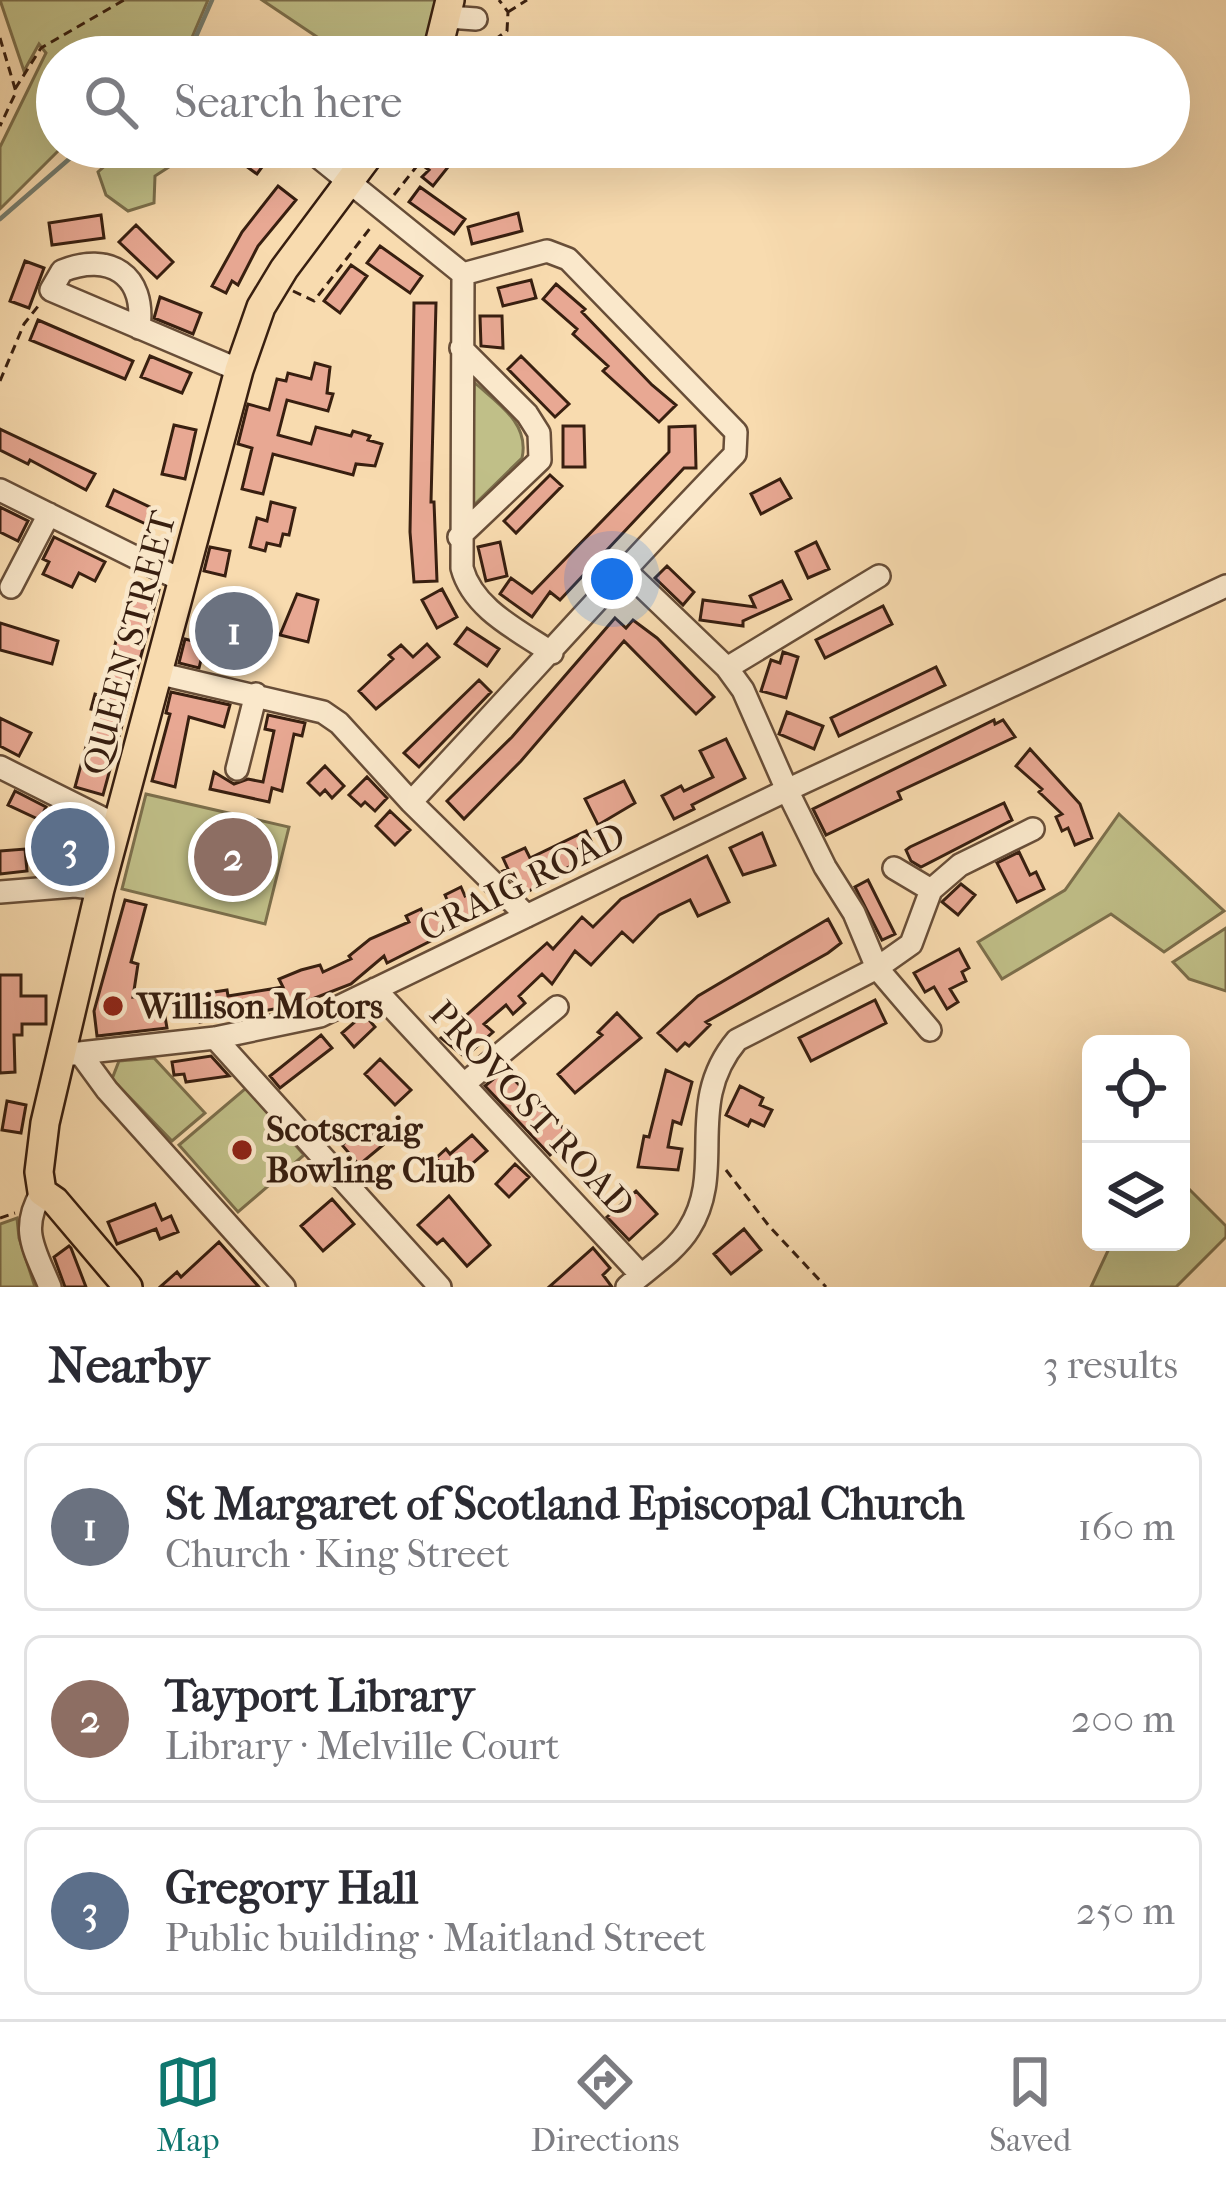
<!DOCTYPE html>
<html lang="en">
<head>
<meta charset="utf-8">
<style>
	body { margin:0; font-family:"IM FELL French Canon",serif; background:#f7f7f7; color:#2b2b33 }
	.controls { position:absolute; right:36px; bottom:36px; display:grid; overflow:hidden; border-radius:18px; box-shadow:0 12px 48px #0002 }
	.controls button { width:108px; height:108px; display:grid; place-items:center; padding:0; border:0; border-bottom:3px solid #e1e1e2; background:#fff; color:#2b2b33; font:60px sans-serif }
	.you { position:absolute; left:612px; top:579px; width:42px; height:42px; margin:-30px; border:9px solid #fff; border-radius:50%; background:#1a73e8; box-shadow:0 0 0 18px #1a73e833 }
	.badge { display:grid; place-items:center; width:78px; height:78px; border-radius:50%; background:#0f766e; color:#fff; font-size:39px; font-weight:700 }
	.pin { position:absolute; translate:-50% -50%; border:6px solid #fff; box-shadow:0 3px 12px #0006 }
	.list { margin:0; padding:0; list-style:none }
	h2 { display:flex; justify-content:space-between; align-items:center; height:156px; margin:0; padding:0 48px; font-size:51px }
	h2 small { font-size:39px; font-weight:400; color:#7c7c81 }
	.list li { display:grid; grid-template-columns:78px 1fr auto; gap:36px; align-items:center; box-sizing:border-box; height:168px; margin:0 24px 24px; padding:0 24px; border:3px solid #e1e1e2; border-radius:18px }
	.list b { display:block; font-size:45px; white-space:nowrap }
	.list p { margin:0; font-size:39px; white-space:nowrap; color:#7c7c81 }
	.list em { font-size:39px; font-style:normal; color:#7c7c81 }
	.icon { flex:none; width:66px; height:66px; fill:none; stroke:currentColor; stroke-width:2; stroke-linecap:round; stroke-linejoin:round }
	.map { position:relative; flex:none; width:1226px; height:1287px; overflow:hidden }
	.search { position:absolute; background:#fff; box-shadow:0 12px 48px #0002; left:36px; right:36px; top:36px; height:132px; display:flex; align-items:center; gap:30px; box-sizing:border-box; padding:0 42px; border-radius:66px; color:#7c7c81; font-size:45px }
	.sheet { height:732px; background:#fff }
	nav { display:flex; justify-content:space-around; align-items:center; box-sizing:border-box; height:168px; border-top:3px solid #e1e1e2; background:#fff; font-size:33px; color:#7c7c81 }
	nav a { display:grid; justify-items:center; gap:6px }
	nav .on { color:#0f766e }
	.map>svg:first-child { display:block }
	.green { fill:#c0bf88; stroke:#7c6f4c; stroke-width:3 }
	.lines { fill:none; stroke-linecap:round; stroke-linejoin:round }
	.stream { stroke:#757d6f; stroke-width:4.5 }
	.building { fill:#e8a893; stroke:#381f10; stroke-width:3 }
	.minor-casing { stroke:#684e38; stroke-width:26 }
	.major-casing { stroke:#381f10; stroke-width:32 }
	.path { stroke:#381f10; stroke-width:3; stroke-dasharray:9 6; stroke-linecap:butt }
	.minor { stroke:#fae8cb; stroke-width:21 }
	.major { stroke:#f8dbaf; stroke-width:27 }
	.poi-dot { fill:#8f2418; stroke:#fae8cb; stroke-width:4.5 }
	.labels { text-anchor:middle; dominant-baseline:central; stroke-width:9; stroke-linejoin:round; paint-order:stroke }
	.street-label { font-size:36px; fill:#381f10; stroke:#fae8cb }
	.poi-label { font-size:36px; font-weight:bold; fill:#381f10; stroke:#fae8cb; text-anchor:start }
</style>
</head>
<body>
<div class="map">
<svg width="1226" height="1287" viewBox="0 0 1226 1287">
	<rect width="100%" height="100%" fill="#f8dbaf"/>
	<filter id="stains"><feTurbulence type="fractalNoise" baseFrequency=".00167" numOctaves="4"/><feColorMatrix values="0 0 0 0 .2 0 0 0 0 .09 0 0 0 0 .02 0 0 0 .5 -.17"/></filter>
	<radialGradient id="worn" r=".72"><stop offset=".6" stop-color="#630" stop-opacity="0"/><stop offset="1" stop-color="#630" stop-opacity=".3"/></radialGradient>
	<path class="green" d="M0,0H208L190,42L172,57H57V147H62L0,209V147L46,53L39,44L24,71Z
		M262,0H437L430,39L420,57H347Z
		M126,147H171L175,163L155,176L154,203L128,211L106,195L98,172Z
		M474,382C497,403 530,423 522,458L472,507Z
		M146,794L289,827L265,924L122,889Z
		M1119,814L1224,911L1164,952L1111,914L1002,979L978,942L1065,890Z
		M1226,928V991L1189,979L1173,962Z
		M154,1058L205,1113L172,1141L112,1079L119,1061Z
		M246,1088L304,1155L238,1212L179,1145Z
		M1181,1181L1226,1226V1237L1176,1287H1091L1112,1242H1181Z
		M17,1218L19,1238L35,1287H0V1224Z"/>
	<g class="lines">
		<path class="stream" d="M187,57L212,0
			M0,219L83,147"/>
	</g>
	<path class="building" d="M220,147H258L270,156L257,174Z
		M446,147H464L433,186L422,177L429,170L425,167Z
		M278,186L296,200L258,246L238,285L232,281L226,293L212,286L242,232Z
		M420,187L465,219L454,234L409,202Z
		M518,213L522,231L472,244L468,227Z
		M101,215L104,238L52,245L49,223Z
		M136,225L173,262L157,278L119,242Z
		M380,246L422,276L410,293L367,263Z
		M25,261L44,268L29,308L10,301Z
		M351,265L367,276L340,313L324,301Z
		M531,280L536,298L503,306L498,288Z
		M556,284L585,309L582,312L652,385L676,405L659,422L603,371L608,366L573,334L577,329L543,299Z
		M160,297L201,313L193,334L154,318Z
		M414,303H436L431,502H434L437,581L414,582L410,532Z
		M480,316H502L503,348L481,346Z
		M38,320L133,361L125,379L30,340Z
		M150,356L191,373L182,393L141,377Z
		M521,356L569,404L555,417L508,369Z
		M315,363L330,367L327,393L333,394L328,411L287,400L278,435L311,444L316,427L351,436L353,431L370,436L368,440L382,444L375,466L356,464L353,475L273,454L263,494L242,489L252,448L238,444L248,404L269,410L277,379L286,381L288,373L311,379Z
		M174,425L196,430L185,479L162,474Z
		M563,426H584L585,467H563Z
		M695,426L696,468H684L560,600L550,592L532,617L500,594L511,578L532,593L669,452V427Z
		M0,429L95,474L86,490L30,460L28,464L0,450Z
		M550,475L562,486L516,533L504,521Z
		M780,479L791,498L761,514L751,494Z
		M114,490L154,509L146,524L107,506Z
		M271,502L295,508L289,535L283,534L280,546L267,543L265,551L250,547L257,518L267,521Z
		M0,507L28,521L18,541L0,532Z
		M54,537L105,562L95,581L79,573L72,587L43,574L49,562L43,559Z
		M500,542L507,576L486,581L478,547Z
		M816,542L829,569L808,578L796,552Z
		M210,547L230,551L225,576L204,571Z
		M667,566L694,592L683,605L655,578Z
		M782,581L791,599L743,621V626L700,620L703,600L755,607L750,596Z
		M131,582L159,590L103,795L75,787L96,710L91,709L95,694L102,696Z
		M442,589L457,617L437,628L422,600Z
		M297,594L318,600L308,642L280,635Z
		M883,606L892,624L825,658L816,640Z
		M615,618L626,628L633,620L657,638L714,697L696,714L624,641L521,761L464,819L447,801L512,737Z
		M238,619L272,629L264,656L218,640L223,620L236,624Z
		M0,623L58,641L52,664L0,650Z
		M467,628L499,649L487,666L455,644Z
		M185,639L205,644L199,668L179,663Z
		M427,644L439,657L376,709L359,691L393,659L389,655L401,645L413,657Z
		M783,652L798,657L786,698L761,691L771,660L780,663Z
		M936,667L945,685L839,736L831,718Z
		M479,680L491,692L419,767L404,753Z
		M171,692L230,705L224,727L189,717L175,787L152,781L170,714L166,713Z
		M787,712L823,726L814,749L779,734Z
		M268,715L305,723L302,736L294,734L282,791L272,788L269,802L210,789L214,772L234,784L248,779L263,782L274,731L265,729Z
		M0,718L31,733L19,756L0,746Z
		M994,720L995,724L1003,720L1015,737L898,792L901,799L826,835L813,809Z
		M726,739L745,778L692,805L694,809L674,819L662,796L681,786L684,791L713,777L700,751Z
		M1030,749L1080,804L1092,838L1075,845L1068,828L1062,831L1056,817L1062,814L1039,792L1042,789L1016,766Z
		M325,766L344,786L332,798L325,790L320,795L308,783Z
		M367,777L387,798L375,811L365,802L361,806L349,795Z
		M624,781L635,803L598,825L585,799Z
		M15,791L46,807L40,820L8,805Z
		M1004,803L1012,820L921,867L911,861L906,850L910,847Z
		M390,811L410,830L395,845L376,826Z
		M74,827L96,834L86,867L40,871L52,829Z
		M586,831L592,843L578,849L583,860L545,879L546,882L525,893L503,871L508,869L503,858L525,848L530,858Z
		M762,833L775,865L743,875L730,848Z
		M222,835L253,842L245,879L214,872Z
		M25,849L27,871L0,874V851Z
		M1019,852L1030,875L1036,872L1044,889L1017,902L997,863Z
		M707,856L729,902L698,916L690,900L659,915L633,942L622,932L591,965L575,951L552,984L542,974L519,996L525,1003L513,1014L506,1005L484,1024L493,1032L465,1057L441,1038L547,943L553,949L582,917L593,927L621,899Z
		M868,880L895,934L882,940L855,887Z
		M961,884L975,895L958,915L942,902Z
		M461,887L465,896L469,894L480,916L387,963L384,956L351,984L297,1005L200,1022L195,995L227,990L228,996L283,987L279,979L301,970L320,965L323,972L351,959L349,956L370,939L409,922L406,916L421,909L424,916L449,904L445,895Z
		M125,900L146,905L131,962L138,964L133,997L161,994L167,1028L97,1036L94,1011Z
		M828,919L841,943L828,953L706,1022L710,1025L689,1046L685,1043L677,1051L658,1033L698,996Z
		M959,949L969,968L962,972L966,981L950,989L958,1002L947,1009L934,987L925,992L914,973Z
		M0,975H21V996H46V1024H22V1035H14L15,1072L0,1073Z
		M875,1000L886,1023L811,1061L799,1038Z
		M617,1013L641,1038L575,1093L558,1074L602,1035L598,1032Z
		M364,1014L375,1027L354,1047L342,1033Z
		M321,1035L332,1048L280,1088L270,1076Z
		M211,1056L229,1076L186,1082L184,1074L174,1075L172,1062Z
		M380,1059L411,1090L395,1105L365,1074Z
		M504,1070L566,1131L561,1135L566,1141L550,1155L485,1086Z
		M666,1070L692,1082L681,1124L673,1121L668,1147L682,1149L678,1170L638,1167L644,1136L649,1137Z
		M740,1086L763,1098L760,1105L772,1110L764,1126L751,1120L748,1126L726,1115Z
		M7,1101L26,1105L21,1133L2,1130Z
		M365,1125L383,1145L359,1165L342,1145Z
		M472,1135L487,1151L465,1170L470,1174L459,1184L436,1158L446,1149L450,1154Z
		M515,1164L529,1177L509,1197L496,1184Z
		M636,1191L657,1214L629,1240L607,1217Z
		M449,1196L490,1245L467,1266L443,1239L437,1244L418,1225Z
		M332,1199L354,1224L323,1251L301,1226Z
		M155,1204L162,1220L171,1216L178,1232L160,1239L156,1229L117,1244L108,1222Z
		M744,1229L761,1250L731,1274L714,1254Z
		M219,1242L259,1287H160L177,1272L181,1277Z
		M69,1246L71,1248L86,1287H65L54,1257Z
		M593,1248L610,1268L603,1275L612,1287H549Z"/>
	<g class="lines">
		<g class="minor-casing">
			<path id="minor" d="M448,17L476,19
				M306,147L463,274L462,568C473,609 518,630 552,653
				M139,328C146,274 109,252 62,271L51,290L239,370
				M0,490L183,581
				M459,537L540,460L539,433L527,414L461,348
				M625,570L727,668L743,690L787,790L825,867L854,913L877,968L930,1030
				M11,587L49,514
				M727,668L879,576
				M157,673L323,712L339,723L411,802L527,916
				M0,767L118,826
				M237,769L256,694
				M411,802C520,686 624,568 735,454L736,432L568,259L547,251L463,274
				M894,868L931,890
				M0,892L75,886L100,889
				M375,989L641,1275
				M215,1038L440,1287
				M80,1053L215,1038L320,1016L787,790L1226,586
				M73,1054L80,1053L107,1090L284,1287
				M464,1084L557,1007
				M42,1192C19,1230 35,1250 50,1287
				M627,1287C646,1270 676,1251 689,1229C727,1170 683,1104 737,1040L877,968L911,944L931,890L960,865L1033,829"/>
		</g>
		<g class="major-casing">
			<path id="major" d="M436,57L450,0
				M128,1287L55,1201L42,1192L39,1172L45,1123L100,889L239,370L261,307L284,269L375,147"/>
		</g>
		<path class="path" d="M508,12L527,0
			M0,38L16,92L0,126
			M470,57L507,31L508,12L499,0
			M15,89L41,48L124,0
			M394,195L432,147
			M293,291L314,301L371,227
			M0,381L24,324L39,305
			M197,609L253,619V626
			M221,618L216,635L221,643L244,650L248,646
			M726,1170L769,1226L826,1287
			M0,1218L15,1213"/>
		<use href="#minor" class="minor"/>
		<use href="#major" class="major"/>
	</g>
	<g class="poi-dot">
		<circle cx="113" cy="1006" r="12"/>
		<circle cx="242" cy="1150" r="12"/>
	</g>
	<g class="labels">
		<g class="street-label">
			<text transform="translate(129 643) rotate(-75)">QUEEN STREET</text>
			<text transform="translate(522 882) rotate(-26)">CRAIG ROAD</text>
			<text transform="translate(532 1109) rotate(47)">PROVOST ROAD</text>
		</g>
		<g class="poi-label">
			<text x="137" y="1006">Willison Motors</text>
			<text x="266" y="1129">Scotscraig<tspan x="266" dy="41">Bowling Club</tspan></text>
		</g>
	</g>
	<rect width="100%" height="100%" filter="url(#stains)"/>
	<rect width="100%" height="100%" fill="url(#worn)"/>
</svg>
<div class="controls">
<button><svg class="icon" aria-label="locate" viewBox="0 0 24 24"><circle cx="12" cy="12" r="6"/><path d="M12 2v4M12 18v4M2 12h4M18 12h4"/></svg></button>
<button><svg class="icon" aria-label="layers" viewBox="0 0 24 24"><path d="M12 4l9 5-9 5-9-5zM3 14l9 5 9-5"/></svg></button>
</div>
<div class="you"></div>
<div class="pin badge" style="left:234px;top:631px;background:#6b7280">1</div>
<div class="pin badge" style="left:233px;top:857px;background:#8d6e63">2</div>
<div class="pin badge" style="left:70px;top:847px;background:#5c6f8a">3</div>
<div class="search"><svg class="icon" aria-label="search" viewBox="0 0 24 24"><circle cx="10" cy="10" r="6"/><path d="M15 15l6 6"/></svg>Search here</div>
</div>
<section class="sheet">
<h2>Nearby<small>3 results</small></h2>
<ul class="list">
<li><span class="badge" style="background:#6b7280">1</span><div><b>St Margaret of Scotland Episcopal Church</b><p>Church · King Street</p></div><em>160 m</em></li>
<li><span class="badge" style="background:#8d6e63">2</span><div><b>Tayport Library</b><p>Library · Melville Court</p></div><em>200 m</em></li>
<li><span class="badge" style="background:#5c6f8a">3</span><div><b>Gregory Hall</b><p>Public building · Maitland Street</p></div><em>250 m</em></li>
</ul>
</section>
<nav>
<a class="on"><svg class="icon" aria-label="map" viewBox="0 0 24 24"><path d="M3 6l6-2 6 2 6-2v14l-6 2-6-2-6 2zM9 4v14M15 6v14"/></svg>Map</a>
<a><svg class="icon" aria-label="directions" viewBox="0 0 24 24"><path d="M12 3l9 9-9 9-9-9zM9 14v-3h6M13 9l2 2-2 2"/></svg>Directions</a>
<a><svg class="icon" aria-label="saved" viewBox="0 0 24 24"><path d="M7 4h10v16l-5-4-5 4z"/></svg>Saved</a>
</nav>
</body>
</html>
